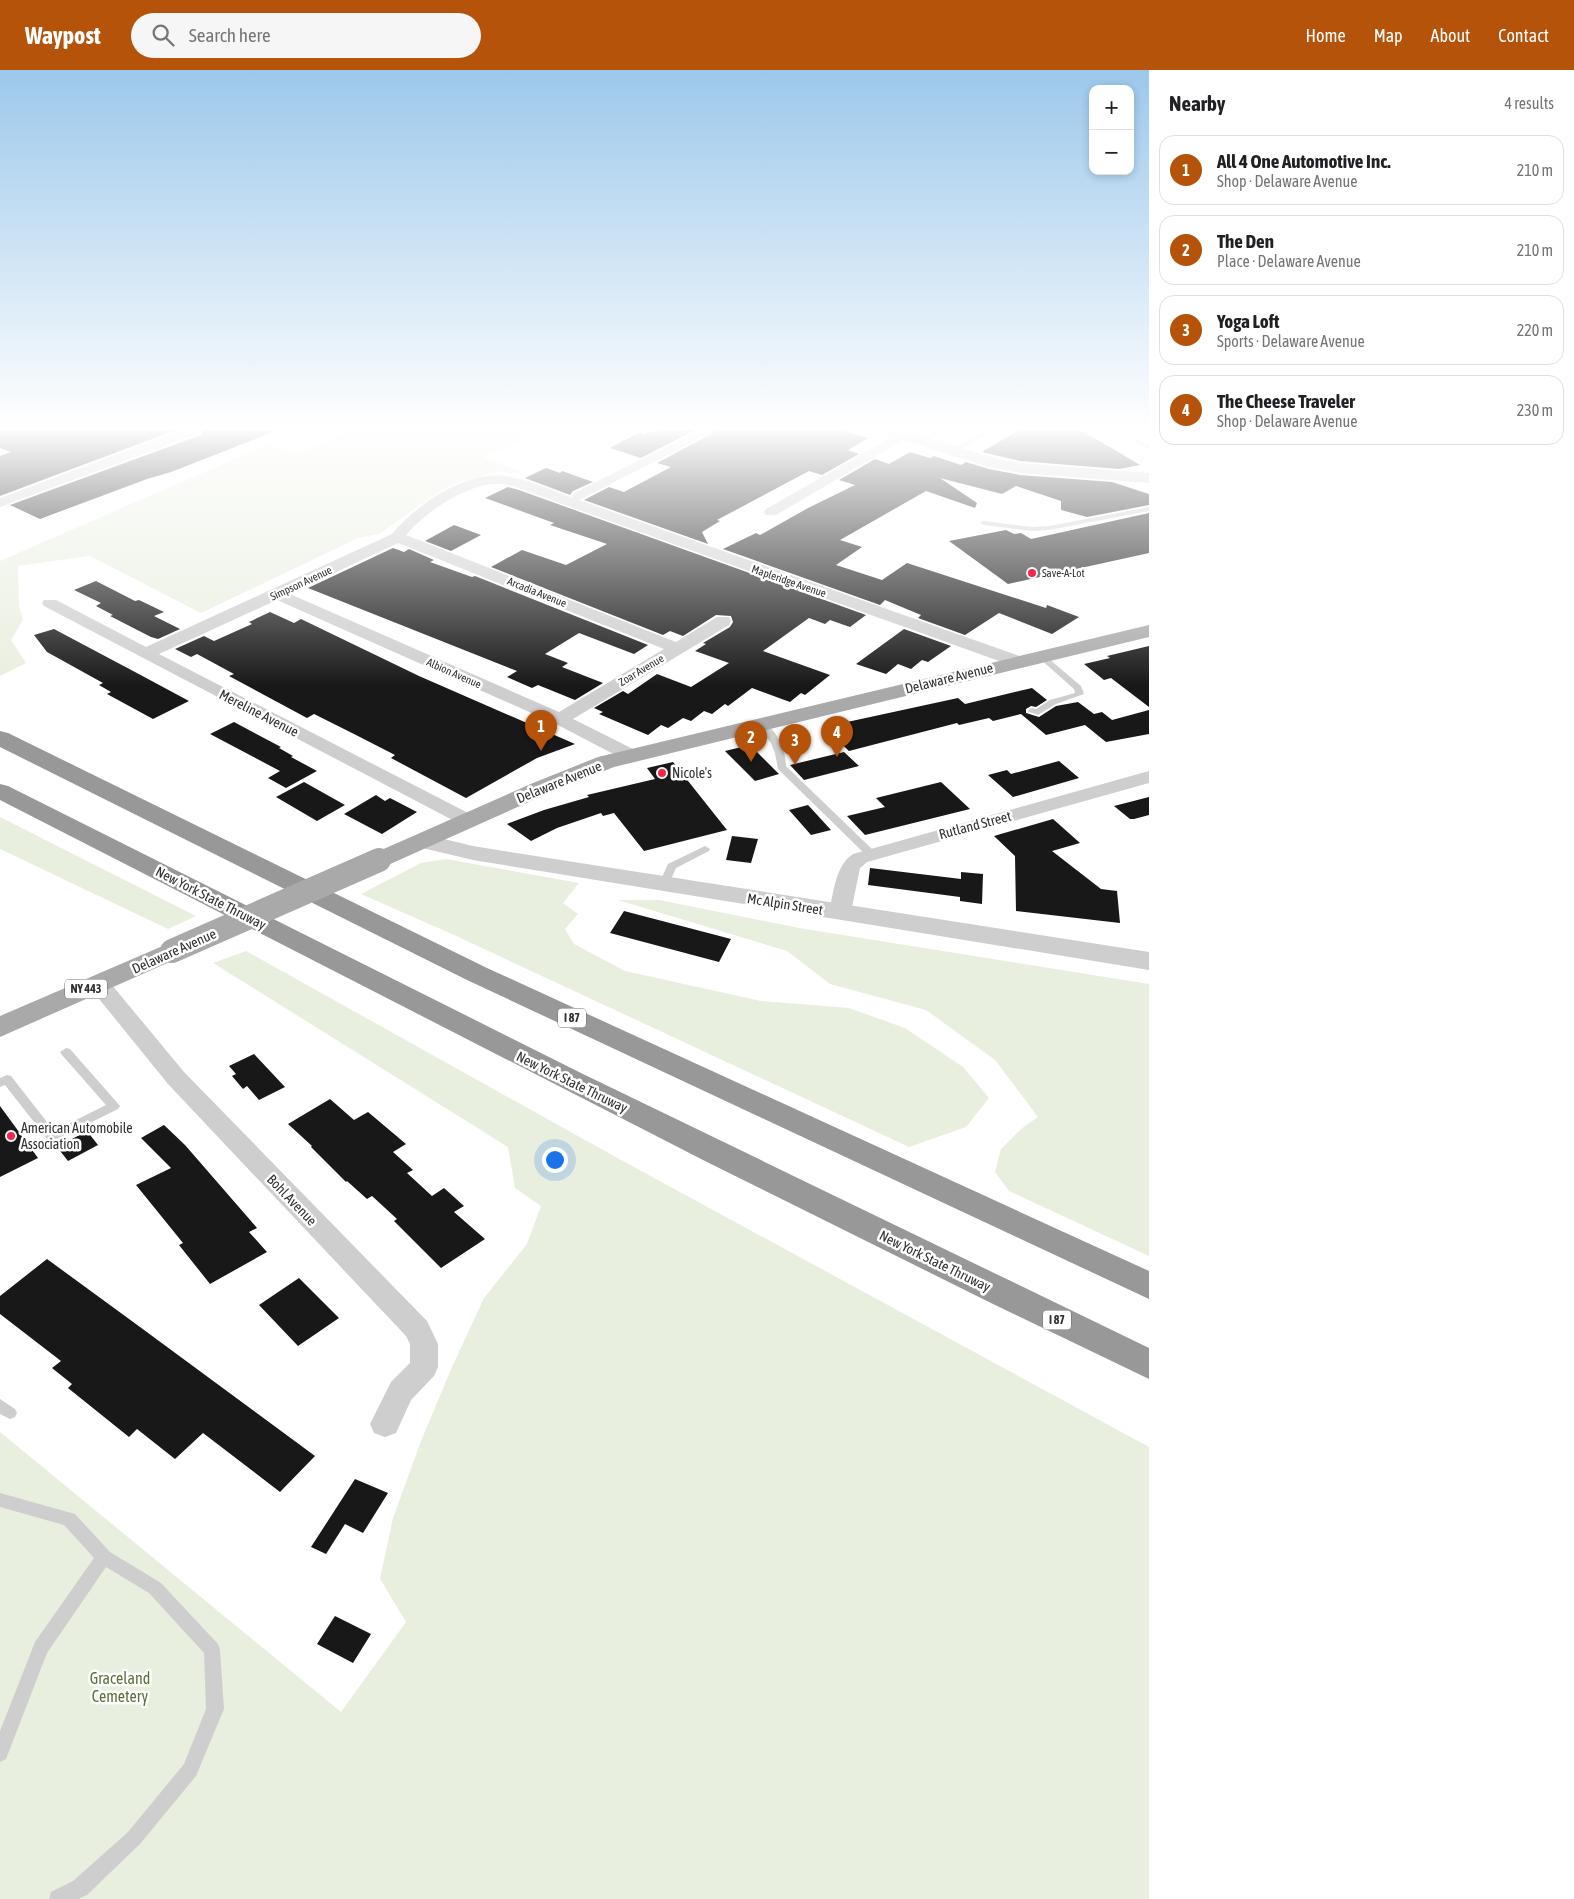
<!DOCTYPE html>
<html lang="en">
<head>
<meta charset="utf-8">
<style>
	body { margin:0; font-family:"Asap Condensed",sans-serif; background:#f6f6f6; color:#202124 }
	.controls { position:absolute; right:15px; top:15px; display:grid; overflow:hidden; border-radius:10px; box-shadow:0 2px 8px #0003 }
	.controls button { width:45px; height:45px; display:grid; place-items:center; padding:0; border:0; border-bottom:1px solid #e0e0e0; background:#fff; color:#202124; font:25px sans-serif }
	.you { position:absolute; left:554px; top:1089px; width:18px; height:18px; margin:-12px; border:4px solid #fff; border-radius:50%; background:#1a73e8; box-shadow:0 0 0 8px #1a73e833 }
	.badge { display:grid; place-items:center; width:32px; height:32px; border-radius:50%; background:#b45309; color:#fff; font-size:16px; font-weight:700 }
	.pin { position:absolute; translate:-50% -41px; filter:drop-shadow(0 1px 2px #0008) }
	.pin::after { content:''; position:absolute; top:26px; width:18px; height:15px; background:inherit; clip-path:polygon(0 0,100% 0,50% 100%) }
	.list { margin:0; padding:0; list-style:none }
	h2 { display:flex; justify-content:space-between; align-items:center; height:65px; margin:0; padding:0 20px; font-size:21px }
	h2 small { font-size:16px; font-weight:400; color:#757577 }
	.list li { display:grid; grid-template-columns:32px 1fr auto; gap:15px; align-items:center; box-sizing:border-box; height:70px; margin:0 10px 10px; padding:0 10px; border:1px solid #e0e0e0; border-radius:15px }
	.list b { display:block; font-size:19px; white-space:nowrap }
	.list p { margin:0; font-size:16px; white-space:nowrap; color:#757577 }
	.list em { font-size:16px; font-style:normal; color:#757577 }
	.icon { flex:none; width:28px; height:28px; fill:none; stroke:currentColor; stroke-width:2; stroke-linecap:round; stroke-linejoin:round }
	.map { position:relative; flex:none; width:1149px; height:1829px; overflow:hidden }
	header { display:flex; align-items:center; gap:30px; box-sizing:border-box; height:70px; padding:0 25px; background:#b45309; color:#fff }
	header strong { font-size:24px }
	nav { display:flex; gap:28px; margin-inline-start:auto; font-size:18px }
	.search { width:350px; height:45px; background:#f6f6f6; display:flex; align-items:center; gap:12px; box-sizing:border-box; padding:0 18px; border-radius:28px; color:#757577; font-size:19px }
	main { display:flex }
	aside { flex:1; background:#fff }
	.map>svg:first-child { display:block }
	.green { fill:#e9efdf }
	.building { fill:#181818 }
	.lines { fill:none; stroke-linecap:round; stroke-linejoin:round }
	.service { fill:#cecece; fill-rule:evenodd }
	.minor { fill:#cecece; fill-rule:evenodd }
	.tertiary { fill:#cecece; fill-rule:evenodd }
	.primary { fill:#a9a9a9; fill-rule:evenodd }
	.motorway { fill:#989898; fill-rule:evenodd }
	.primary-bridge { stroke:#a9a9a9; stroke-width:24 }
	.poi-dot { fill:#f5264c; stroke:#fff; stroke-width:2 }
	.labels { text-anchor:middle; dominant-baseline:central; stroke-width:5; stroke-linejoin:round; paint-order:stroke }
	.far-poi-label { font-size:11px; fill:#313131; stroke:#fff; text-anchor:start }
	.far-street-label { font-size:11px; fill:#313131; stroke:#fff }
	.shield { fill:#fff; stroke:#6f6f6f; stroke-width:1 }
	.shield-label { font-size:12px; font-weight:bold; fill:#313131 }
	.street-label { font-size:14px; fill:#313131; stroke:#fff }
	.poi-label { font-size:14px; fill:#313131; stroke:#fff; text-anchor:start }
	.near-park-label { font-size:16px; fill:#5a7239; stroke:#fff }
</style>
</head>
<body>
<header>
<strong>Waypost</strong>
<div class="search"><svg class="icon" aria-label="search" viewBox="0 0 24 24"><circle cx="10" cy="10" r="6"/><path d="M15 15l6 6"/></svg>Search here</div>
<nav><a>Home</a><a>Map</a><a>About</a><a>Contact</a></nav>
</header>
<main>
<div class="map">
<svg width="1149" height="1829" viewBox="0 0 1149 1829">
	<rect width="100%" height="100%" fill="#fff"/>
	<path class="green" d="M354,360H506L528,368L484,387L522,402L511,404L500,401L458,412L437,423L379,464L358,468L201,543L90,486L18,496L19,536L23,550L11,570L26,593L0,606V491L269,374L295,384Z
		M0,747L196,846L168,859L0,779Z
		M446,789L579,813L563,833L578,844L565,859L574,874L625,901L761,931L849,938L905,958L963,997L989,1028L966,1057L909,1077L454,865L361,824L421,793Z
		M618,830H659L799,858L1149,914V1186L1009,1121L995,1102L1001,1079L1021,1059L1038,1047L995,990L926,940L830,914L787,881Z
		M246,881L612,1085L1149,1377V1829H0V1362L341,1642L406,1552L380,1509L393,1448L421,1371L452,1297L484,1228L527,1174L541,1136L515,1118L508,1077L213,893Z"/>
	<path class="building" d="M0,360H176L0,426V386L11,382L0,378Z
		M203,360L276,361L171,402L147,409L40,449L10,435L201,365Z
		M660,360H695L641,388L610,378L640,362L644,364L648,361L654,363Z
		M719,360H841L868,368L848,380L859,384L822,405L809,401L717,450L720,451L702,462L708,474L584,430L609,417L624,422L671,397L657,393Z
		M1019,360H1081L1140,395L1119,399L1020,391L982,382Z
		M910,382L930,388L934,386L961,395L966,392L989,399L1020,405L1112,412L1149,424V435L1087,447L1061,440V431L1016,416L1002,424L940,408L977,433L975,438L926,421L840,470L862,477L836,495L882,510L907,493L1046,538L1047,535L1079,547L1052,564L999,543L965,565L918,548L921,545L885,530L880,535L723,479L756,463L760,465L808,438L855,415L839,410L875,389L889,394Z
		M546,398L560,403L562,401L593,412L573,421L570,425L525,408Z
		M508,417L519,420L866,545L850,557L830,550L825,554L809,548L763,581L830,605L805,625L801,623L790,632L752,618L728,636L725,634L712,644L704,641L691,651L683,648L668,658L661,655L648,665L599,644L603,642L594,638L623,621L628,624L657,604L691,617L729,593L695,581L706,574L703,573L730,557L733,552L731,546L716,545L683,566L670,561L663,565L491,497L522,480L566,495L607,474L550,455L554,453L485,428Z
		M1149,443V483L1008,514L949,471L1006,460L1014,464L1021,463L1031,469Z
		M454,455L481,465L451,481L425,471Z
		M393,478L404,482L409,479L434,490L430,492L472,507L475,506L648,575L634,584L579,563L545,584L568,593L562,597L603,613L575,630L538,615L532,618L507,607L517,601L308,518Z
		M96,511L135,531L139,530L164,542L154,546L180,559L158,569L151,567L110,546L113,545L96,536L101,533L74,520Z
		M270,542L294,553L301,549L419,606L575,674L537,688L466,728L391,688L395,685L354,664L314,644L307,648L229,606L234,604L197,584L191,587L175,579L204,566L214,571L252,554L249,552Z
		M54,559L135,602L189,631L153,649L107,624L111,622L99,615L103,613L47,582L34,565Z
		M904,559L951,576L928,592L922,590L911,599L898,594L886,604L856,594Z
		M1149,576V637L1111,608L1104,610L1084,594L1110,588L1107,586Z
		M1032,618L1047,630L1036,637L1031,636L1026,639V643L1039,647L1056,636L1078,632L1094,644L1102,642L1112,650L1149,640V664L1106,672L1085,655L1046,665L1021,644L993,651L989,648L959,655L957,653L849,681L824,657L958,628L965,634Z
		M234,652L281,677L279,678L293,686L291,687L317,701L286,718L268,708L280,701L210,664Z
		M750,675L779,704L755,711L725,681Z
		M844,682L859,696L804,710L790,695Z
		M1059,691L1079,708L1013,727L988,705L1007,700L1011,704Z
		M673,692L727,760L644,781L614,743L603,746L601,743L557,758L531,771L507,754L544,740L589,727L587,725L655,709L647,698Z
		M304,712L345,735L317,751L276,727Z
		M941,712L970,739L865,765L847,746L885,737L876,728Z
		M376,725L385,731L390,728L417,742L382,764L344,744Z
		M1149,727V745L1134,749H1130L1114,736Z
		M808,735L831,760L811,765L789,740Z
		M1053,749L1080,773L1052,781L1101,819L1117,821L1120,853L1016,841L1015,786L994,766Z
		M732,766L758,769L751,793L726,790Z
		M870,798L961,809V802L983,804L982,834L960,831V827L868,815Z
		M624,841L731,869L719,892L610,863Z
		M254,984L285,1017L259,1030L247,1016L243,1019L232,1006L236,1004L229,996Z
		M330,1029L354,1050L368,1042L406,1074L393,1082L413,1100L407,1103L432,1126L444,1118L464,1136L454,1142L485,1169L441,1198L394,1151L397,1149L372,1126L367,1129L347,1111L346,1112L311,1077L312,1076L288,1054Z
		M0,1036L38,1088L0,1107Z
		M164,1055L185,1075L257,1158L249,1162L267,1182L210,1214L179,1175L183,1173L136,1115L171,1098L141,1068Z
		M87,1061L98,1075L68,1091L57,1077Z
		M47,1189L140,1257L315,1386L280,1422L203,1363L175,1389L137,1359L129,1367L68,1318L72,1314L52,1298L61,1291L0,1244V1226Z
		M299,1208L339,1248L298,1276L259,1235Z
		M355,1409L388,1423L363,1463L345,1454L326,1484L311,1477Z
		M335,1546L371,1564L353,1593L317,1574Z"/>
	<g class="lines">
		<path class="service" d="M935,360H944L923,372L918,371Z
			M986,360H994L956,382L951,381Z
			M1133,369H1137L1149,374V379L1133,371Z
			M1149,437V441L1049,460L1032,461L984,455L980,453L984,451L1032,457L1049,456Z
			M1042,583L1081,616L1084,624L1056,634L1038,645L1027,641L1032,638L1036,639L1050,630L1075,623L1074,619L1039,588L1038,586Z
			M760,651C777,658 786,680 786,696L875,782L876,784L875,786H867L778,699L775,683L771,673L755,654Z
			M705,776L710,779L709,781L676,798L668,816H660L659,814L668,794Z
			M66,978L70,979L120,1036L118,1039L52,1072L48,1070L5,1015L0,1017V1008L7,1005L11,1006L54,1061L106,1035L62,985L60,982Z
			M0,1329L15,1339L17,1343L15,1347L10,1349L0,1344Z
			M0,1423L75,1444L110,1482L161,1513L218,1574L220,1580L224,1639L196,1706L140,1774L87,1825L78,1829H49L51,1822L73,1811L128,1762L184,1694L206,1639L204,1583L149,1523L106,1497L47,1583L6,1689L0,1692V1661L35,1572L94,1488L64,1455L0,1437Z"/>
		<path class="minor" d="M182,360H201L200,363L0,437V428Z
			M700,360H717L579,430L1025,588L1028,592L1025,596L1019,597L1013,596L529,422C521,419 512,415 503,414C471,411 426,441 406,465L676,572L717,547H729L731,551L729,555L573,649L637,681L639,685L637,689L630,691L623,689L554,653L277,530L159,584L476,747L479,751L476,755L469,757L462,755L44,536L42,533L44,530H56L146,577L392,464C416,435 465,401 504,406C528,409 551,420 573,428L572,426L574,423ZM398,473L664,579L559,642L290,524Z
			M902,361L907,362L909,365L907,368L776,445H766L764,442L766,439Z
			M1149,701V713L867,792L860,798L851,842L848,847L840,849L832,847L829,842C834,822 835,796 853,784Z
			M99,907L107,909L184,1002L427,1251L438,1274V1297L434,1306L411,1330L396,1363L385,1367L374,1363L370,1354L391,1312L410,1293V1274L406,1266L168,1014L91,919L88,914L91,909Z"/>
		<path class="tertiary" d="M878,360H904L998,389L1020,393L1149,403V413L1020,403L989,397L880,363Z
			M423,764L473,776L529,785L1149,882V900L473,790L414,776L411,771L414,766Z"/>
		<path class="primary" d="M1149,555V567L614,697L549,723L388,795L379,798L370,795L366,790L370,785L533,713L598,687Z
			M172,872L181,875L185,881L181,887L0,967V946Z"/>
		<path class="motorway" d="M0,661L8,663L487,898L1149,1201V1229L467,910L0,677Z
			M0,714L8,716L583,1004L1149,1278V1309L993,1234L705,1091L0,730Z"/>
		<path class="primary-bridge" d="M172,881L379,790"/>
	</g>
	<linearGradient id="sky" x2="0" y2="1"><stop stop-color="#9cc8eb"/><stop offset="0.58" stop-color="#fff"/><stop offset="1" stop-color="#fff" stop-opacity="0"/></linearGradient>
	<rect width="1149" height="616" fill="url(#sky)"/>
	<g class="poi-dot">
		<circle cx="1032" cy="503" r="5"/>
		<circle cx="662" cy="703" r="5"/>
		<circle cx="11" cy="1066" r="5"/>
	</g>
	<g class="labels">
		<g class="far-poi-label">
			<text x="1042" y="503">Save-A-Lot</text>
		</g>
		<g class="far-street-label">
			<text transform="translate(789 511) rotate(19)">Mapleridge Avenue</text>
			<text transform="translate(301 513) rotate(-25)">Simpson Avenue</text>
			<text transform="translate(537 522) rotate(22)">Arcadia Avenue</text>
			<text transform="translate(641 600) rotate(-31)">Zoar Avenue</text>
			<text transform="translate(454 603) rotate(24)">Albion Avenue</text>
		</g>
		<g class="shield">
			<rect x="65" y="909.5" width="42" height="19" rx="4"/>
			<rect x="558" y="938.5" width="28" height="19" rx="4"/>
			<rect x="1043" y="1240.5" width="28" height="19" rx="4"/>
		</g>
		<g class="shield-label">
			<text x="86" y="919">NY 443</text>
			<text x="572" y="948">I 87</text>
			<text x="1057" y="1250">I 87</text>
		</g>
		<g class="street-label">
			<text transform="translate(949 608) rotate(-14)">Delaware Avenue</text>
			<text transform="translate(259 643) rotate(27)">Mereline Avenue</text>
			<text transform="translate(559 712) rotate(-22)">Delaware Avenue</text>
			<text transform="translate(975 755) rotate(-15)">Rutland Street</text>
			<text transform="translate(211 828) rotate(27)">New York State Thruway</text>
			<text transform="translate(785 834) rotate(9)">Mc Alpin Street</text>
			<text transform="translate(174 881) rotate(-24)">Delaware Avenue</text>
			<text transform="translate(572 1012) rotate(26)">New York State Thruway</text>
			<text transform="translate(292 1130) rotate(46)">Bohl Avenue</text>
			<text transform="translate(935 1191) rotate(26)">New York State Thruway</text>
		</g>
		<g class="poi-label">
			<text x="672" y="703">Nicole's</text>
			<text x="21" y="1058">American Automobile<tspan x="21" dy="16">Association</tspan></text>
		</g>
		<g class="near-park-label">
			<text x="120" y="1608">Graceland<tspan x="120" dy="18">Cemetery</tspan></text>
		</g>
	</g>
</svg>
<div class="controls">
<button>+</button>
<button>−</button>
</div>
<div class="you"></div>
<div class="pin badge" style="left:541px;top:681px">1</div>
<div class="pin badge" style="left:751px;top:692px">2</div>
<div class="pin badge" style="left:795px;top:695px">3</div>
<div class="pin badge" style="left:837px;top:687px">4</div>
</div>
<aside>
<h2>Nearby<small>4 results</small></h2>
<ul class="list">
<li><span class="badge">1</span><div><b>All 4 One Automotive Inc.</b><p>Shop · Delaware Avenue</p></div><em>210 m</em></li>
<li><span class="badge">2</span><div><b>The Den</b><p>Place · Delaware Avenue</p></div><em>210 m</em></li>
<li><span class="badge">3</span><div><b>Yoga Loft</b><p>Sports · Delaware Avenue</p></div><em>220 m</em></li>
<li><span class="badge">4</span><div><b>The Cheese Traveler</b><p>Shop · Delaware Avenue</p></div><em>230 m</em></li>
</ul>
</aside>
</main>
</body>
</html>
